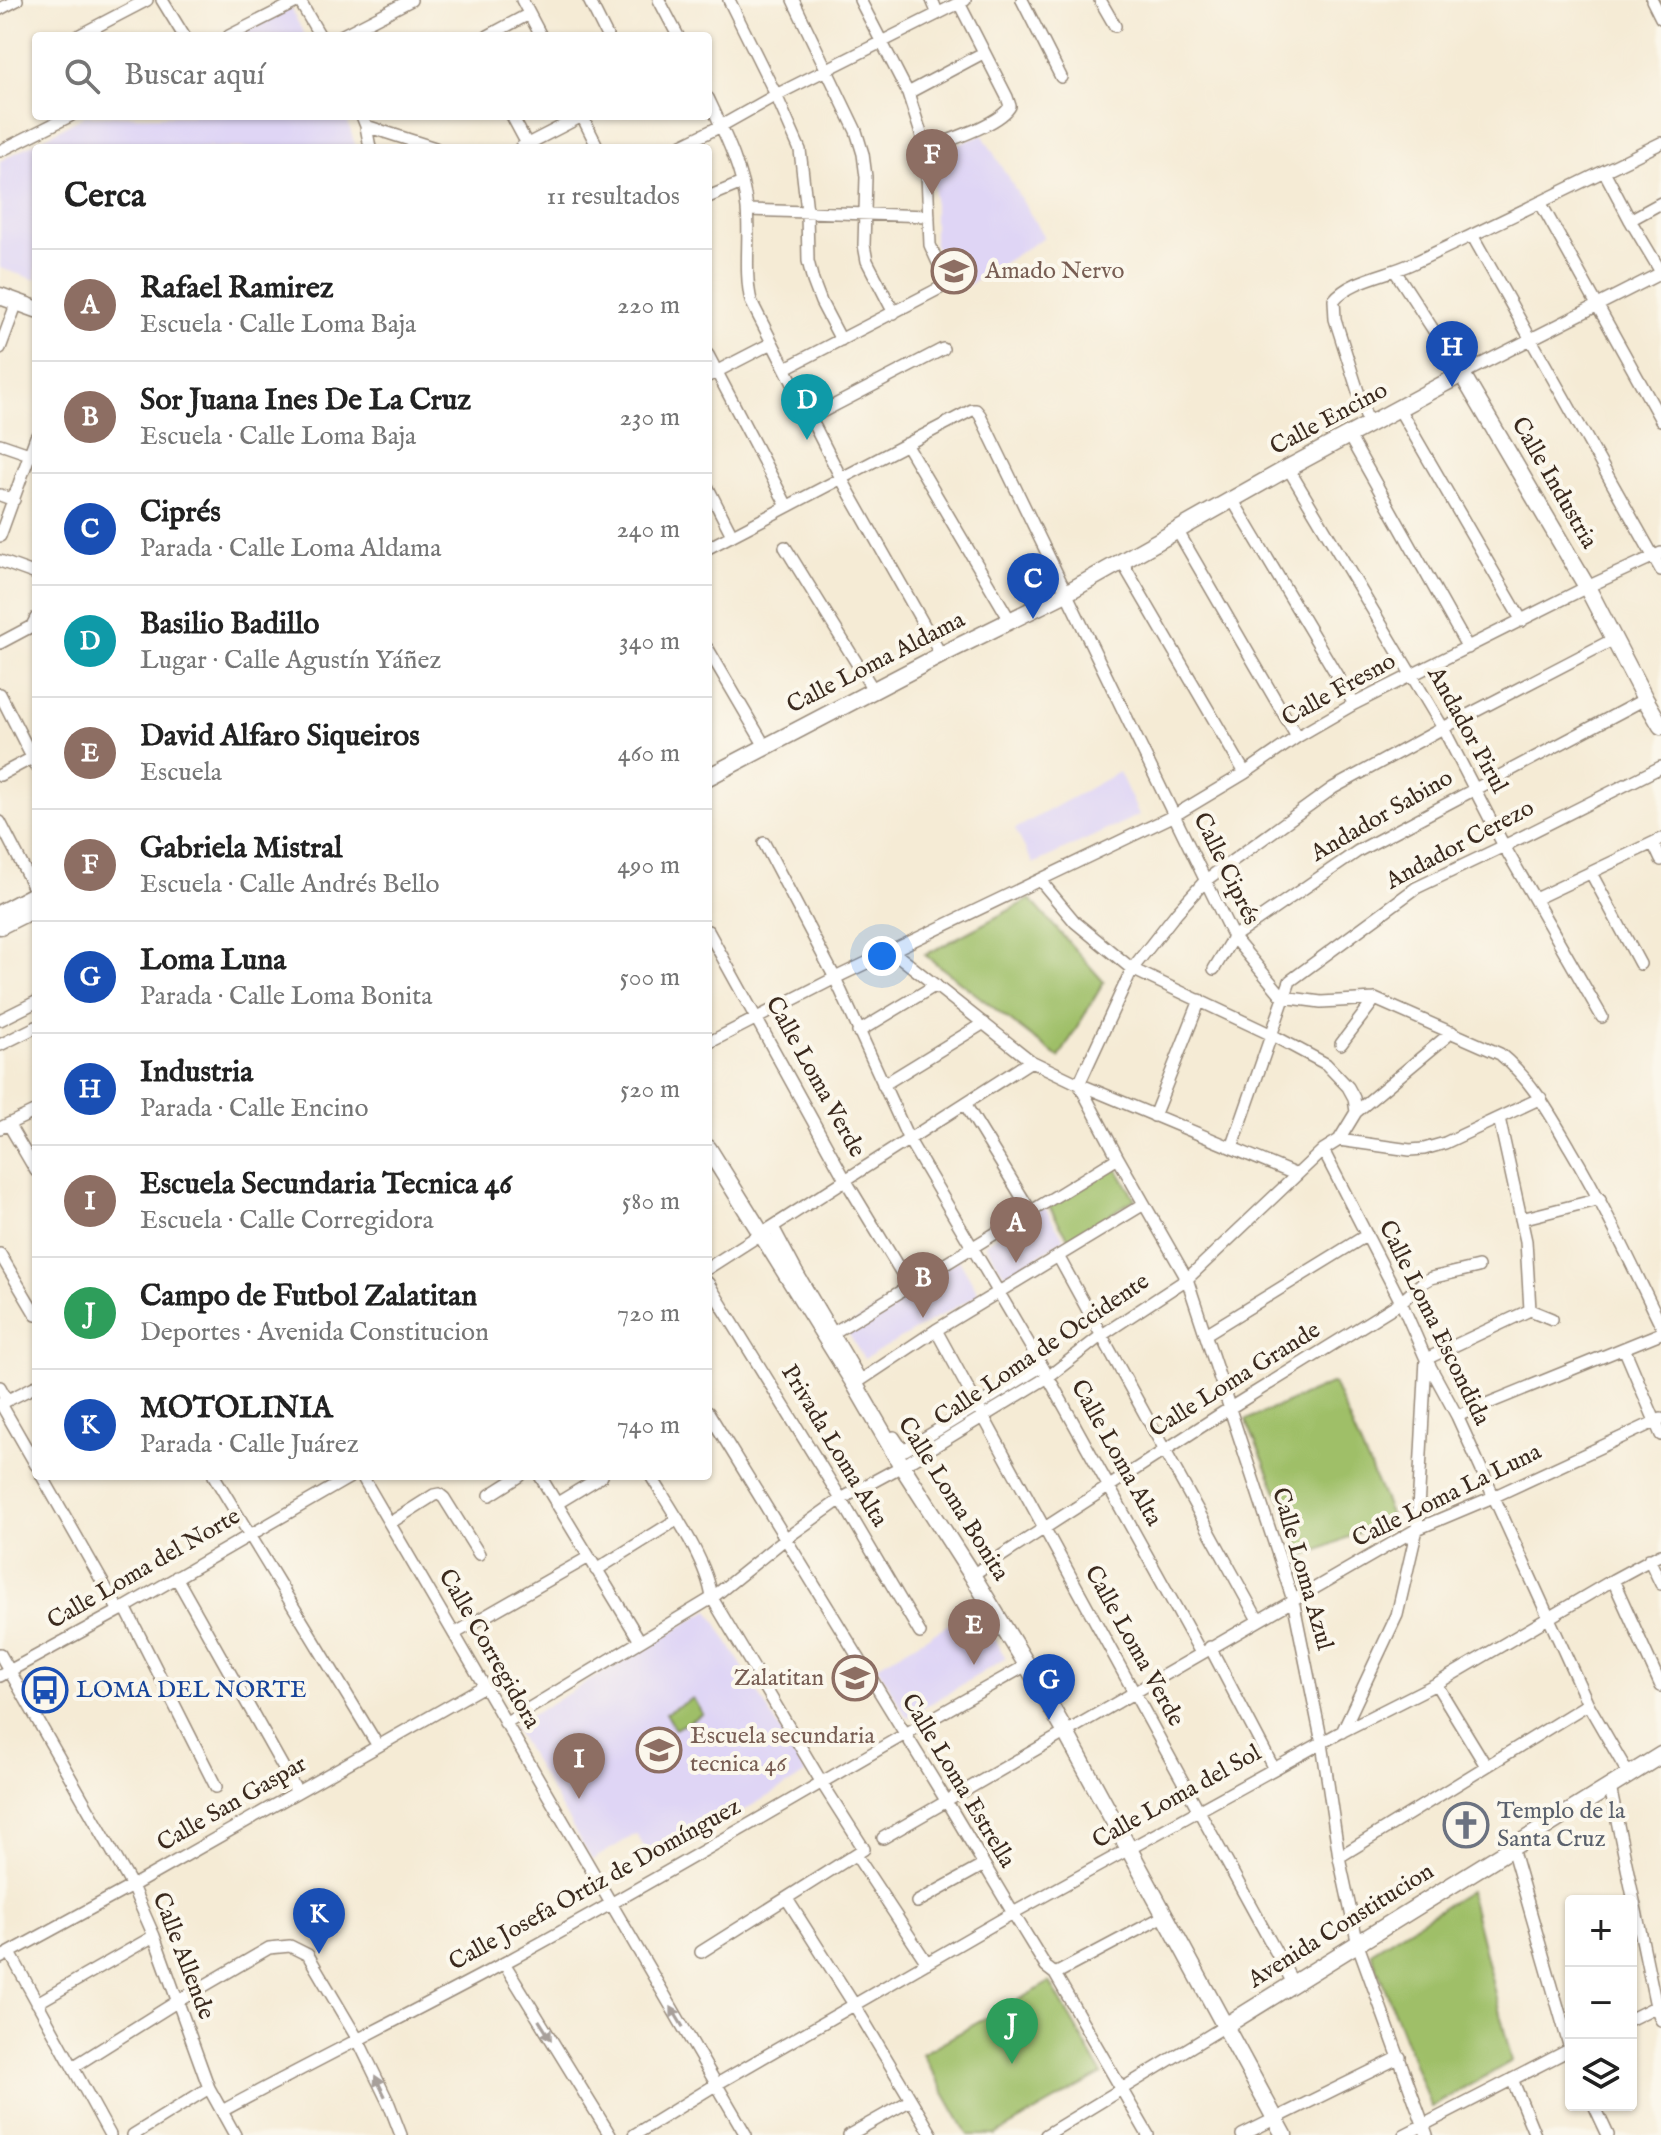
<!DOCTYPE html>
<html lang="es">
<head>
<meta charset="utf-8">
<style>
	body { margin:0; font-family:"IM FELL English",serif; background:#f2f2f2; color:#222 }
	.controls { position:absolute; right:24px; bottom:24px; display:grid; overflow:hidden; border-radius:8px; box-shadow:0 2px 6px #0004 }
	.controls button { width:72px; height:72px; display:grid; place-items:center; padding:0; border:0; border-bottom:2px solid #e0e0e0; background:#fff; color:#222; font:40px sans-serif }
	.you { position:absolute; left:882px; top:956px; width:28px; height:28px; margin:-20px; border:6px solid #fff; border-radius:50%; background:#1a73e8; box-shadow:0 0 0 12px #1a73e833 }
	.badge { display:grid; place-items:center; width:52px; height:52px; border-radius:50%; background:#0f766e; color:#fff; font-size:26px; font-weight:700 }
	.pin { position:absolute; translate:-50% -66px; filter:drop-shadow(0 2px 4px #0008) }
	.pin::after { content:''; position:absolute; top:42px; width:28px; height:24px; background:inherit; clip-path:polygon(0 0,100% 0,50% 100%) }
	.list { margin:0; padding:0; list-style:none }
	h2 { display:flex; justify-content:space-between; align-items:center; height:104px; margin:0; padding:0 32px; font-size:34px }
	h2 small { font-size:26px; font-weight:400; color:#767676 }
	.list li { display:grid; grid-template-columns:52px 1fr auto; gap:24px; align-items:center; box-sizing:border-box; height:112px; padding:0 32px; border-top:2px solid #e0e0e0 }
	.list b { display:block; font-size:30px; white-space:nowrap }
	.list p { margin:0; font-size:26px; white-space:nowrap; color:#767676 }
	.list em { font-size:26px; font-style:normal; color:#767676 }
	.icon { flex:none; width:44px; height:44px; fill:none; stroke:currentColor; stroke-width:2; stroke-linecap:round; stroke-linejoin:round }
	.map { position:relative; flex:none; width:1661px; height:2135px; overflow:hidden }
	.search { position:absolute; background:#fff; box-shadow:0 2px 6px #0004; left:32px; top:32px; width:680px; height:88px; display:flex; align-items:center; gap:20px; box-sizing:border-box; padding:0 28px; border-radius:8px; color:#767676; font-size:30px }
	.panel { position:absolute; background:#fff; box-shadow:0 2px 6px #0004; left:32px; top:144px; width:680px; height:1336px; border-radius:8px }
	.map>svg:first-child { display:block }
	.built { fill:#dfd5f5 }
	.green { fill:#9fbf68; stroke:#6d7443; stroke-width:2 }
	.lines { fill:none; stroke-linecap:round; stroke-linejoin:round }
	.street-casing { stroke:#988a7a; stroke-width:14 }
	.secondary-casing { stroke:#988a7a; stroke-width:19 }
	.street { stroke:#fff; stroke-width:11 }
	.secondary { stroke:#fff; stroke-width:16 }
	.oneway { fill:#a79f9a }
	.labels { text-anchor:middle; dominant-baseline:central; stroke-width:8; stroke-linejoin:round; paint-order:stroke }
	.education-label { font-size:24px; fill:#785e54; stroke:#fbf7ec; text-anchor:start }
	.street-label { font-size:24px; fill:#3b2a1e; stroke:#fbf7ec }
	.transit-label { font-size:24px; fill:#164399; stroke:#fbf7ec; text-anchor:start }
	.worship-label { font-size:24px; fill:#5b616d; stroke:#fbf7ec; text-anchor:start }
</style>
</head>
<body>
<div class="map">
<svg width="1661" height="2135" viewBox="0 0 1661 2135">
	<rect width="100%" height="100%" fill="#fbf7ec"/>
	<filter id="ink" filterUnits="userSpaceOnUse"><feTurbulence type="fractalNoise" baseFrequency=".0125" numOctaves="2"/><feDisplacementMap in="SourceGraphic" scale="16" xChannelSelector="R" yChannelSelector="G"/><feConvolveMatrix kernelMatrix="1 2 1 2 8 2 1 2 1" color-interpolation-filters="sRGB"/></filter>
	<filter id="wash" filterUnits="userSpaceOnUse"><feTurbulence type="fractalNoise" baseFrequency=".006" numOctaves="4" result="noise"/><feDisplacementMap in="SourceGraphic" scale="32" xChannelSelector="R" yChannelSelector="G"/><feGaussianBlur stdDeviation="1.8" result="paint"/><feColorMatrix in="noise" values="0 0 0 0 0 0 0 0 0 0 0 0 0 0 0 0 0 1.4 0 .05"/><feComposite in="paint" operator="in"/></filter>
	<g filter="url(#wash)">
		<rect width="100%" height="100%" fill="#f5ebd5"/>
		<path class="built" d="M290,7L305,36H235Z
			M85,116H346L356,148H211L207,141L210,148H36V280L0,268V161Z
			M982,134L1044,237L958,292L934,244V156Z
			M1119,772L1139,815L1033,864L1015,829Z
			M1044,1206L1064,1239L1006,1277L985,1244Z
			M959,1259L979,1294L864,1359L845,1328Z
			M975,1609L1006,1658L907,1718L877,1666Z
			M709,1610L806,1774L653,1863L636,1834L592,1860L513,1726Z"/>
		<path class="green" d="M1030,899L1104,982L1059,1058L925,955Z
			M1114,1163L1135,1199L1069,1239L1048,1205Z
			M1333,1383L1392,1518L1305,1556L1246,1420Z
			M693,1698L702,1714L675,1729L666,1713Z
			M1469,1891L1512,2061L1431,2107L1371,1952Z
			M1050,1982L1102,2074L995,2135H968L922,2054Z"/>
	</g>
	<g filter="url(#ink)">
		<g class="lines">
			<g class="street-casing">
				<path id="street" d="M162,0L184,36
					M299,0L320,36
					M522,0L541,36
					M589,0L607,36
					M659,0L678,36
					M729,0L776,95L800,150L807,211L808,261L813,281L821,302L841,340
					M793,0L856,131L863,154L866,177L864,245L867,261L894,313
					M932,0L938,14
					M1022,0L1061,77
					M1100,0L1115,26
					M1652,0L1661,18
					M0,9L17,0
					M78,36L147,0
					M229,36L300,0
					M341,36L411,0
					M488,36L529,14
					M908,93L983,53
					M708,98C724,132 743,170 747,209C750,240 744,271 751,301L841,478L941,655
					M362,116L366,126L370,148
					M512,116L527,144
					M582,116L598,148
					M366,126L435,148
					M520,148L582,116
					M676,148L721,126L776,95L965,0
					M926,149C946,141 1001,124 1010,106L1007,97L959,3
					M0,151L70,116
					M1604,171L1630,220L1661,272
					M708,197L742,183
					M1540,202L1661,420
					M747,210L929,216
					M1630,220L1661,203
					M1472,235L1661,570
					M1395,271L1462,374L1661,273
					M0,348L17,302
					M708,355L787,506
					M786,368L944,286L947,283L930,245L926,149L908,93L860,0
					M708,376L772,343
					M1399,409L1522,621
					M812,417L943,349
					M1369,426L1335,319L1334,300C1350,280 1387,275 1411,264C1495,225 1578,184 1661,143
					M1349,436L1468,648
					M0,444L35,456
					M906,444L1011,622
					M1288,468L1443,728L1504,846L1602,1017
					M708,488L732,535
					M0,495L14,500
					M1232,499L1354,704
					M1177,530L1297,737
					M0,536L36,437
					M785,547L874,691
					M708,548L972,410H976L980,415L1233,937L1283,997L1321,1002L1375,999L1500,1054C1532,1080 1550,1114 1570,1148C1604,1205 1632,1265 1661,1325
					M0,561L36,574
					M1122,562L1245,773
					M0,643L32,626L36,618
					M708,649L766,748
					M0,694L36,765
					M0,775L32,758
					M0,822L36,892
					M764,843L835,978L909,1140L1042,1366L1201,1653
					M1653,843L1661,860
					M1591,873L1640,964
					M1040,880L1075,922L1132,969L1272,1035L1326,1064L1348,1087L1354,1098L1356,1112
					M1535,899L1661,839
					M708,931L846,1181L909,1285
					M892,951L1031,1061L1079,1084L1297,1175
					M1214,969L1233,937L1358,851L1645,699
					M0,1020L36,1002
					M858,1032L936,985
					M708,1043L835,978L1175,815L1245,773L1297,737L1354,704L1587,587L1661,553
					M1341,1044L1375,999
					M0,1045L36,1027
					M883,1085L984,1023
					M965,1104L1031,1212
					M1154,1116L1200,1000
					M1499,1118L1526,1241L1530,1310
					M9,1125L36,1171
					M0,1128L36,1111
					M1339,1140L1410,1150L1424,1149L1445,1143L1541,1098
					M1232,1148L1290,981L1416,888L1504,846L1661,767
					M1323,1150L1401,1302L1426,1359L1457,1416L1588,1704L1629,1775
					M1521,1219L1600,1199
					M773,1227L797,1272L859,1377
					M0,1254L36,1315
					M1058,1256L1258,1620
					M708,1268L1031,1061
					M708,1283L841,1499L920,1633
					M1530,1310L1552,1319
					M936,1330L1293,1983
					M833,1333L1118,1158
					M1206,1334L1367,1235
					M1624,1348L1661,1435
					M861,1380L936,1330L1144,1204
					M0,1387L7,1400
					M0,1404L36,1386
					M1,1404L36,1465
					M708,1412L947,1802L1013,1913L1046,1967L1055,1974L1148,2135
					M1457,1416L1661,1333
					M894,1437L902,1449L905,1450L1042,1366
					M42,1476L119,1611
					M214,1476L378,1746
					M362,1476L746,2135
					M540,1476L640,1641
					M651,1476C671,1509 707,1560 712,1598L822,1783L864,1849L701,1952
					M490,1495L520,1476
					M556,1504L602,1476
					M390,1523L434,1495L439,1494L444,1498L479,1554
					M1649,1559L1661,1584
					M596,1570L678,1519
					M972,1575L1230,1408L1401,1302L1422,1283L1431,1278L1478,1267
					M176,1577L297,1792
					M1613,1580L1661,1686
					M125,1607L216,1787
					M454,1634L589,1557
					M1210,1647L1274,1769
					M0,1654L132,1886L154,1936L209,2088L235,2135
					M0,1676L119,1611L352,1476
					M1436,1684L1486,1766
					M505,1723L712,1598L785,1539L841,1499L902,1466L1048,1377L1102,1335L1187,1279L1323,1150L1339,1140L1356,1112L1452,1032
					M1342,1732L1397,1615L1417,1529L1426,1359L1530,1310
					M1610,1787L1656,2006L1661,2020
					M883,1838L1417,1529L1493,1497L1661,1419
					M1512,1848L1571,2052
					M856,1855L927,1963
					M1339,1857L1588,1704
					M787,1899L855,2006L932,2135
					M917,1902L984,1865
					M10,1953L110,2135
					M0,1958L132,1886L484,1686
					M504,1963L610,2135
					M1055,1974L1166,1915
					M37,2003L154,1936
					M1631,2019L1661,2004
					M73,2067L178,2001L269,1948L290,1946L308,1955L357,2038L389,2104L401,2135
					M1512,2079L1535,2135
					M1594,2105L1608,2135
					M222,2111C316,2060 412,2013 506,1962C682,1867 852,1762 1027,1665
					M133,2135L209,2088
					M634,2135L717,2084L1013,1913L1341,1732L1436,1684L1613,1580L1661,1554
					M849,2135L911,2100
					M1046,2135L1225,2026
					M1242,2135L1400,2057
					M1404,2135L1571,2049
					M1427,2135L1358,1945L1339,1857L1322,1743L1293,1600L1187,1279L1118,1158L1079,1084L1132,969L1177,912L1206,880L1333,788L1443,728L1614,639"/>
			</g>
			<g class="secondary-casing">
				<path id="secondary" d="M0,296L36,309
					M708,777L941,655L1066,593L1288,468L1462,374L1587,587L1645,699L1661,726
					M0,913L36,894
					M0,926L36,908
					M708,1148L854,1383L902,1466L972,1575L1027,1665L1066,1733L1284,2135
					M1225,2026L1661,1755"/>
			</g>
			<use href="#street" class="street"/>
			<use href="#secondary" class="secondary"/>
		</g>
		<defs><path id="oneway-solid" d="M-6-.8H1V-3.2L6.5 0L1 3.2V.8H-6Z" transform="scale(2)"/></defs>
		<g class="oneway">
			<use href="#oneway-solid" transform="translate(677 2017) rotate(-121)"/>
			<use href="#oneway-solid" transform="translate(545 2030) rotate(58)"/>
			<use href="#oneway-solid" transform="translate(380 2086) rotate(-116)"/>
		</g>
	</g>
	<defs>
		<g id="school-ring" transform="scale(2.3)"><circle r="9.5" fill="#fbf7ec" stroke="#8d6e63" stroke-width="1.5"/><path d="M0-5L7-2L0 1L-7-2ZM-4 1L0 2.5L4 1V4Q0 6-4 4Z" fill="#8d6e63"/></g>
		<g id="bus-ring" transform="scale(2.3)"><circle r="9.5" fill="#fbf7ec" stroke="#1a4fb4" stroke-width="1.5"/><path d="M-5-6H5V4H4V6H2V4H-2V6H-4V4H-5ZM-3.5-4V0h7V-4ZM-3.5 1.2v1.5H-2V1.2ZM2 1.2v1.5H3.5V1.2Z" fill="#1a4fb4"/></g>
		<g id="church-ring" transform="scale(2.3)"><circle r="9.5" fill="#fbf7ec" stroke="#6b7280" stroke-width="1.5"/><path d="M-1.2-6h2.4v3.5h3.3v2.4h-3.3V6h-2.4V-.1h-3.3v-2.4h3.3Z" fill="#6b7280"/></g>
	</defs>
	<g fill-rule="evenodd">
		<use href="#school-ring" x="954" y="271"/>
		<use href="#school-ring" x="855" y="1678"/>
		<use href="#bus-ring" x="45" y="1690"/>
		<use href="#school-ring" x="659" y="1750"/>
		<use href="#church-ring" x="1466" y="1825"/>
	</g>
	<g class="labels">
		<g class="education-label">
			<text x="985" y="271">Amado Nervo</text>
			<text x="824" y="1678" text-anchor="end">Zalatitan</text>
			<text x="690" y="1736">Escuela secundaria<tspan x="690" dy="28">tecnica 46</tspan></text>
		</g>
		<g class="street-label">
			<text transform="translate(1329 419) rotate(-28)">Calle Encino</text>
			<text transform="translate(1554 483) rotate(60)">Calle Industria</text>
			<text transform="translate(876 663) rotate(-27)">Calle Loma Aldama</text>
			<text transform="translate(1339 690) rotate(-29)">Calle Fresno</text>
			<text transform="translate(1467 730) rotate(61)">Andador Pirul</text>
			<text transform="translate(1382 816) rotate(-30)">Andador Sabino</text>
			<text transform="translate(1460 845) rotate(-28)">Andador Cerezo</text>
			<text transform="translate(1226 869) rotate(64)">Calle Ciprés</text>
			<text transform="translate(815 1077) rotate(61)">Calle Loma Verde</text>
			<text transform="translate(1434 1323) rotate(64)">Calle Loma Escondida</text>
			<text transform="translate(1042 1350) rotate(-34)">Calle Loma de Occidente</text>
			<text transform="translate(1235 1380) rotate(-32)">Calle Loma Grande</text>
			<text transform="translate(834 1446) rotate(59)">Privada Loma Alta</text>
			<text transform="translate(1116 1453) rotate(61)">Calle Loma Alta</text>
			<text transform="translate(1447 1496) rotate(-26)">Calle Loma La Luna</text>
			<text transform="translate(953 1499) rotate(58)">Calle Loma Bonita</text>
			<text transform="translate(144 1569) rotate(-30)">Calle Loma del Norte</text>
			<text transform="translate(1302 1569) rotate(74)">Calle Loma Azul</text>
			<text transform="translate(1134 1646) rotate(61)">Calle Loma Verde</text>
			<text transform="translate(489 1649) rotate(60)">Calle Corregidora</text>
			<text transform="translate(958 1781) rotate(59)">Calle Loma Estrella</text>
			<text transform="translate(1177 1797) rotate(-29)">Calle Loma del Sol</text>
			<text transform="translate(232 1804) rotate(-30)">Calle San Gaspar</text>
			<text transform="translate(595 1885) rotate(-29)">Calle Josefa Ortiz de Domínguez</text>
			<text transform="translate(1341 1926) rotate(-32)">Avenida Constitucion</text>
			<text transform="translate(183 1956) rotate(69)">Calle Allende</text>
		</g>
		<g class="transit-label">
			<text x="76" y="1690">LOMA DEL NORTE</text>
		</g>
		<g class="worship-label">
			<text x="1497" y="1811">Templo de la<tspan x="1497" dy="28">Santa Cruz</tspan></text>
		</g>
	</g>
</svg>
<div class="controls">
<button>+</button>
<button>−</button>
<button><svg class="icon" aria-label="layers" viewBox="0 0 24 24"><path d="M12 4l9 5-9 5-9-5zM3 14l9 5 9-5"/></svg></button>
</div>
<div class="you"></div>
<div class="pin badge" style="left:1016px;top:1263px;background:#8d6e63">A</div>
<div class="pin badge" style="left:923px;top:1318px;background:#8d6e63">B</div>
<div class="pin badge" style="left:1033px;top:619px;background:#1a4fb4">C</div>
<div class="pin badge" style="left:807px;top:440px;background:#0f9aa8">D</div>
<div class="pin badge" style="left:974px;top:1665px;background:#8d6e63">E</div>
<div class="pin badge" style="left:932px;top:195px;background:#8d6e63">F</div>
<div class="pin badge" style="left:1049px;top:1720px;background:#1a4fb4">G</div>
<div class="pin badge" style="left:1452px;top:387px;background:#1a4fb4">H</div>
<div class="pin badge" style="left:579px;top:1799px;background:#8d6e63">I</div>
<div class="pin badge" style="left:1012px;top:2064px;background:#2e9e5b">J</div>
<div class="pin badge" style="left:319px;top:1954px;background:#1a4fb4">K</div>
<div class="search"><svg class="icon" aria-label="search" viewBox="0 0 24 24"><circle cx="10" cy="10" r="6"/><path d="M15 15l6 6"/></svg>Buscar aquí</div>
<section class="panel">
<h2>Cerca<small>11 resultados</small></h2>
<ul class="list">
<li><span class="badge" style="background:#8d6e63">A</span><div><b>Rafael Ramirez</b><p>Escuela · Calle Loma Baja</p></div><em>220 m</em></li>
<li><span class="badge" style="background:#8d6e63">B</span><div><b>Sor Juana Ines De La Cruz</b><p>Escuela · Calle Loma Baja</p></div><em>230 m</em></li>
<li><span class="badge" style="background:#1a4fb4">C</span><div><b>Ciprés</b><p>Parada · Calle Loma Aldama</p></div><em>240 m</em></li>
<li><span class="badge" style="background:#0f9aa8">D</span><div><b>Basilio Badillo</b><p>Lugar · Calle Agustín Yáñez</p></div><em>340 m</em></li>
<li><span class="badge" style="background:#8d6e63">E</span><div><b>David Alfaro Siqueiros</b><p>Escuela</p></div><em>460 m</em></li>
<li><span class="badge" style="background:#8d6e63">F</span><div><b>Gabriela Mistral</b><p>Escuela · Calle Andrés Bello</p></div><em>490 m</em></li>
<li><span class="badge" style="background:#1a4fb4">G</span><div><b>Loma Luna</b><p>Parada · Calle Loma Bonita</p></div><em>500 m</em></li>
<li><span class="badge" style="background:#1a4fb4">H</span><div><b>Industria</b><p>Parada · Calle Encino</p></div><em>520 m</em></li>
<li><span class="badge" style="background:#8d6e63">I</span><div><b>Escuela Secundaria Tecnica 46</b><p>Escuela · Calle Corregidora</p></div><em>580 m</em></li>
<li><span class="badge" style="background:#2e9e5b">J</span><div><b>Campo de Futbol Zalatitan</b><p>Deportes · Avenida Constitucion</p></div><em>720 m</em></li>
<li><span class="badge" style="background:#1a4fb4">K</span><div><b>MOTOLINIA</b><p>Parada · Calle Juárez</p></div><em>740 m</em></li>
</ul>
</section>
</div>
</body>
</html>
